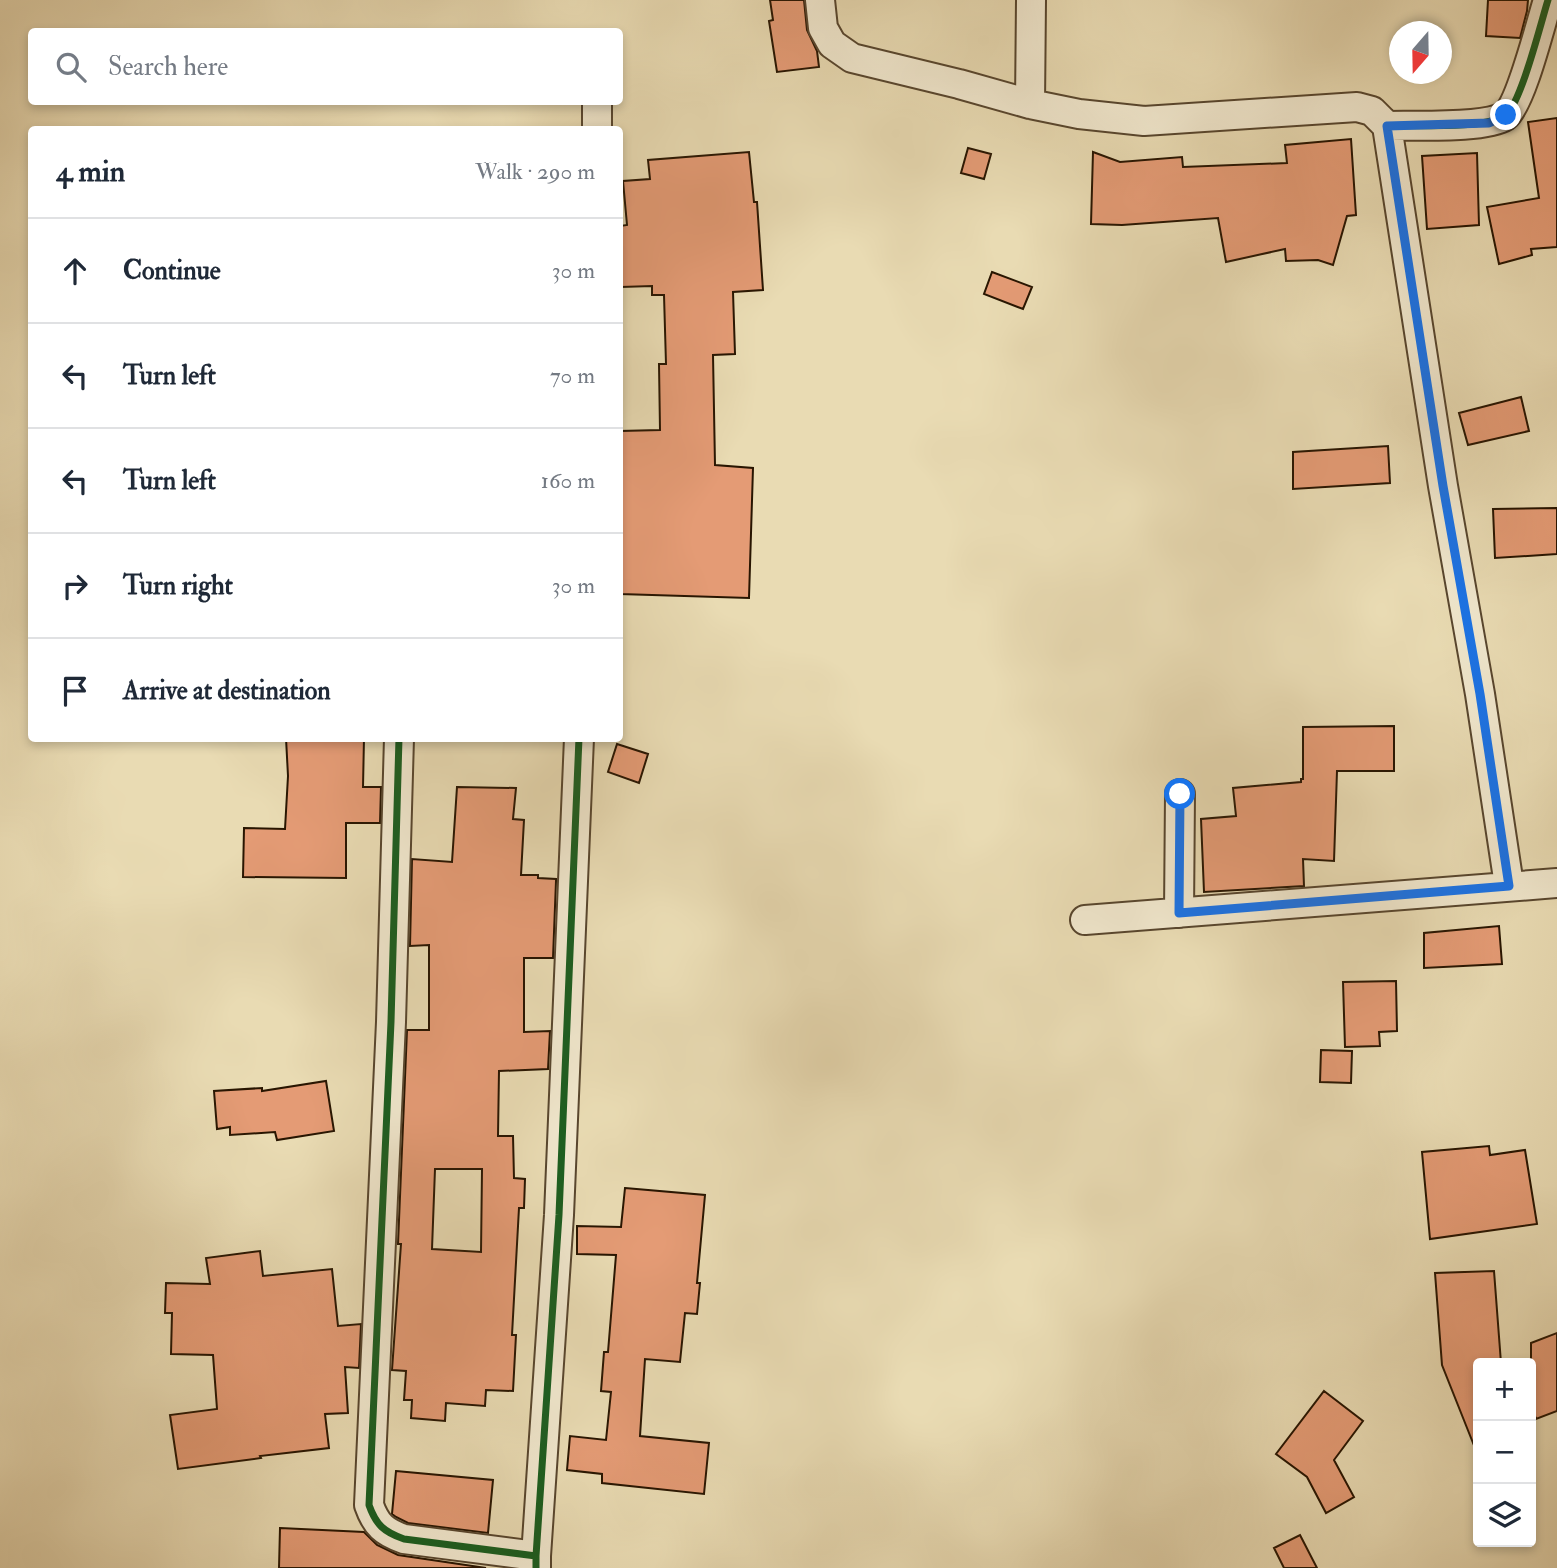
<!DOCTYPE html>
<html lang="en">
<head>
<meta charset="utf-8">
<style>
	body { margin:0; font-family:"IM FELL Double Pica",serif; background:#f6f6f7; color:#1f2937 }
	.controls { position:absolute; right:21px; bottom:21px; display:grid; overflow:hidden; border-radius:7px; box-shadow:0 4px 10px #0003 }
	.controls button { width:63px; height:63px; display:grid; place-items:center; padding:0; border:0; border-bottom:2px solid #e0e1e3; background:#fff; color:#1f2937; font:35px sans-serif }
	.compass { position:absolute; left:1389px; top:21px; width:63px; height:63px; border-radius:50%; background:#fff; box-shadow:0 4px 10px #0003; rotate:200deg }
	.stop { position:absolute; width:21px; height:21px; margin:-16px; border:5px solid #1a73e8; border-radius:50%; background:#fff }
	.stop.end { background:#1a73e8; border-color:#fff; box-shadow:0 2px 7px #0008 }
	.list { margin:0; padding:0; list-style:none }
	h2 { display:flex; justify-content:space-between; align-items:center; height:91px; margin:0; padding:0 28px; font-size:30px }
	h2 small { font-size:23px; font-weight:400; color:#747a83 }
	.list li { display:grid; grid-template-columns:46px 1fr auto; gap:21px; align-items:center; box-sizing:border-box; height:105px; padding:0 28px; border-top:2px solid #e0e1e3 }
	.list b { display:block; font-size:26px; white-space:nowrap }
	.list em { font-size:23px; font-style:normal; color:#747a83 }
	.icon { flex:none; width:38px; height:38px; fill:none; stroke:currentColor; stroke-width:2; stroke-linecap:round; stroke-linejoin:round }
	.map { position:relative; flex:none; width:1557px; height:1568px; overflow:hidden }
	.search { position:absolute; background:#fff; box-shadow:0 4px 10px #0003; left:28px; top:28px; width:595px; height:77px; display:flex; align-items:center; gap:18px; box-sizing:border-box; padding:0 24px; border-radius:7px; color:#747a83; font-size:26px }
	.panel { position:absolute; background:#fff; box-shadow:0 4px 10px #0003; left:28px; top:126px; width:595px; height:616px; border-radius:7px }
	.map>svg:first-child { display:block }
	.building { fill:#e49b75; stroke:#281501; stroke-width:2; fill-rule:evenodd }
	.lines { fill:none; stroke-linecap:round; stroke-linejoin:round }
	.street-casing { stroke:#58462e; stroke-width:32 }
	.street { stroke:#f1e8ce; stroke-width:28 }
	.cycleway-casing { stroke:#f1e8ce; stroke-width:11 }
	.cycleway { stroke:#1b5e20; stroke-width:7 }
	.route { stroke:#1a73e8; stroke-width:9 }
</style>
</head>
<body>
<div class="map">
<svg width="1557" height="1568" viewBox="0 0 1557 1568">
	<rect width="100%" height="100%" fill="#e9dbb3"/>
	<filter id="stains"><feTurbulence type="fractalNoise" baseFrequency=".00286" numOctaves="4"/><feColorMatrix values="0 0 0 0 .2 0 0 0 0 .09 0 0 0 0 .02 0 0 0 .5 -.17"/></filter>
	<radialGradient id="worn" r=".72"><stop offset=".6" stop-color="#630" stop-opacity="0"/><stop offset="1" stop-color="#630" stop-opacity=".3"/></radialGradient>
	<path class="building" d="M770,0H804L807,30L817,51L819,67L777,72L769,21L773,20Z
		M1488,0H1528L1527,11L1520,38L1486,36Z
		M1557,118V247L1531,249L1532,255L1499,264L1487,207L1539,198L1528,122Z
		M1351,139L1356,215L1347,216L1333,265L1318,260L1286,261L1285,249L1226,262L1218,218L1122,225L1091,224L1093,152L1120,162L1182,157L1183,167L1287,163L1285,145Z
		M968,148L991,154L984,179L961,173Z
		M749,152L754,202H757L763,290L733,292L735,354L713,355L715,465L753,468L749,598L620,594L621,474H620V431L660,430L659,364H666L664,295H652V286L621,287L620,226L627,225L623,181L650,179L648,160Z
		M1477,153L1479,225L1427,229L1422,156Z
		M992,272L1032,287L1023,309L984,294Z
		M1521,397L1529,431L1468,445L1459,413Z
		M1388,446L1390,483L1293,489V452Z
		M1557,508V554L1495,558L1493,509Z
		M1394,726V771H1337L1334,861L1303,859L1304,886L1204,892L1201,819L1236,816L1233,788L1301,782V779H1303V727Z
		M286,738H364L363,787H381L380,823H346V878L243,877L244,828L285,829L288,776Z
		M617,744L648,754L639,783L608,772Z
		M457,787L516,788L513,819L524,820L521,875H538V878L556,879V881L553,958H524V1032L550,1031L548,1069L499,1071L498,1136H513L514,1178L525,1179L524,1208H519L512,1335H516L513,1391L486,1390L485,1406L446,1403L445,1421L411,1418L412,1400H404L406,1371L392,1370L401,1244H398L407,1030H429V945L410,946L412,859L452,862ZM435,1169H482L481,1252L432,1249Z
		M1499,926L1502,964L1424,968V933Z
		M1396,981L1397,1031L1379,1032L1380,1046L1345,1047L1343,982Z
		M1321,1050L1352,1051L1351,1083L1320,1082Z
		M326,1081L334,1131L277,1140L275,1132L230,1135V1127L217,1129L214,1091L262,1088V1091Z
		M1489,1146L1490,1155L1525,1150L1537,1224L1430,1239L1422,1152Z
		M625,1188L705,1195L697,1283H700L697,1314L685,1313L680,1362L645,1359L640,1436L709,1443L704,1494L602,1483V1474L567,1470L570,1436L606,1440L611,1392L601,1391L604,1352H608L616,1255L577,1254V1226L621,1227Z
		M260,1251L263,1276L332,1269L338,1326L361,1324L359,1368L345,1367L348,1413L325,1414L329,1448L260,1456L261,1458L178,1469L170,1415L217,1409L213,1355L171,1354L172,1313H165L166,1283L210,1284L206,1258Z
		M1494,1271L1501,1363H1478L1477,1453L1442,1365L1435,1273Z
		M1557,1333V1411L1536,1419L1531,1403V1343Z
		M1324,1391L1363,1421L1334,1460L1354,1497L1326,1513L1307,1477L1276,1454Z
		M396,1471L493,1480L488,1533L408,1523L396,1517L392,1514Z
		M280,1528L364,1532L377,1545L398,1555L486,1568H279Z
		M1300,1535L1317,1568H1284L1274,1548Z"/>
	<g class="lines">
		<g class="street-casing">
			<path id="street" d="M820,0L823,28L832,44L852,58L959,84L1030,104L1079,114L1144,121L1357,107L1372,111L1387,126
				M597,102V130
				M1030,104L1031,0
				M399,738L391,1022L369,1505C376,1525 384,1532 404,1539L536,1556V1568
				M1509,885L1480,694L1443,486L1387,126C1413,125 1485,129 1505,116C1521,104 1541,22 1548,0
				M1179,913L1180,794
				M1085,920L1557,883
				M536,1556L559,1215L579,738"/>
		</g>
		<use href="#street" class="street"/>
		<g class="cycleway-casing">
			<path id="cycleway" d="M399,738L391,1022L369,1505C376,1525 384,1532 404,1539L536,1556V1568
				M1509,885L1480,694L1443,486L1387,126C1413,125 1485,129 1505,116C1521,104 1541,22 1548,0
				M536,1556L559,1215L579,738"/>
		</g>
		<use href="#cycleway" class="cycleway"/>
	</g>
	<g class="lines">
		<path class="route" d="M1180,794L1179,913L1509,886L1480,694L1443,486L1387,126L1489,123L1506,115"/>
	</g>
	<rect width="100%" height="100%" filter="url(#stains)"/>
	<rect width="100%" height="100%" fill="url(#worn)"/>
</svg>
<div class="controls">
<button>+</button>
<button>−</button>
<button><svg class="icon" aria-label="layers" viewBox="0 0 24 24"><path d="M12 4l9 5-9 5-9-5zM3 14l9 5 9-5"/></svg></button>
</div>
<svg class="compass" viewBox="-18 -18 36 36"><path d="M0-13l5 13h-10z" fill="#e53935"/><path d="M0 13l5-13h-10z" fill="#747a83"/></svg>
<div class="stop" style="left:1180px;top:794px"></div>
<div class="stop end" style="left:1506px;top:115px"></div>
<div class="search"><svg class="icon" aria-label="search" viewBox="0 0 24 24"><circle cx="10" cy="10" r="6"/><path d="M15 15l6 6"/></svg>Search here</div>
<section class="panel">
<h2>4 min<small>Walk · 290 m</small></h2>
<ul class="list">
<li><svg class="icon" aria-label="ahead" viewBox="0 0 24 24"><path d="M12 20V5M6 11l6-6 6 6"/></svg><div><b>Continue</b></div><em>30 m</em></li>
<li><svg class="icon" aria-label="left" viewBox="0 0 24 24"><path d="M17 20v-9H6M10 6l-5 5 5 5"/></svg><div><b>Turn left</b></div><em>70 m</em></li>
<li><svg class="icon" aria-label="left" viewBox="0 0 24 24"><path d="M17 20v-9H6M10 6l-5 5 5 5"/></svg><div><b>Turn left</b></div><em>160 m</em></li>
<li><svg class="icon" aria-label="right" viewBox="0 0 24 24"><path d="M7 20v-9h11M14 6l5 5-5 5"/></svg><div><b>Turn right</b></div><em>30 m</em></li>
<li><svg class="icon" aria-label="arrive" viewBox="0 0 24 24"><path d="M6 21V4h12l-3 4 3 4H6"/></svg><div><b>Arrive at destination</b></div></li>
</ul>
</section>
</div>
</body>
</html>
